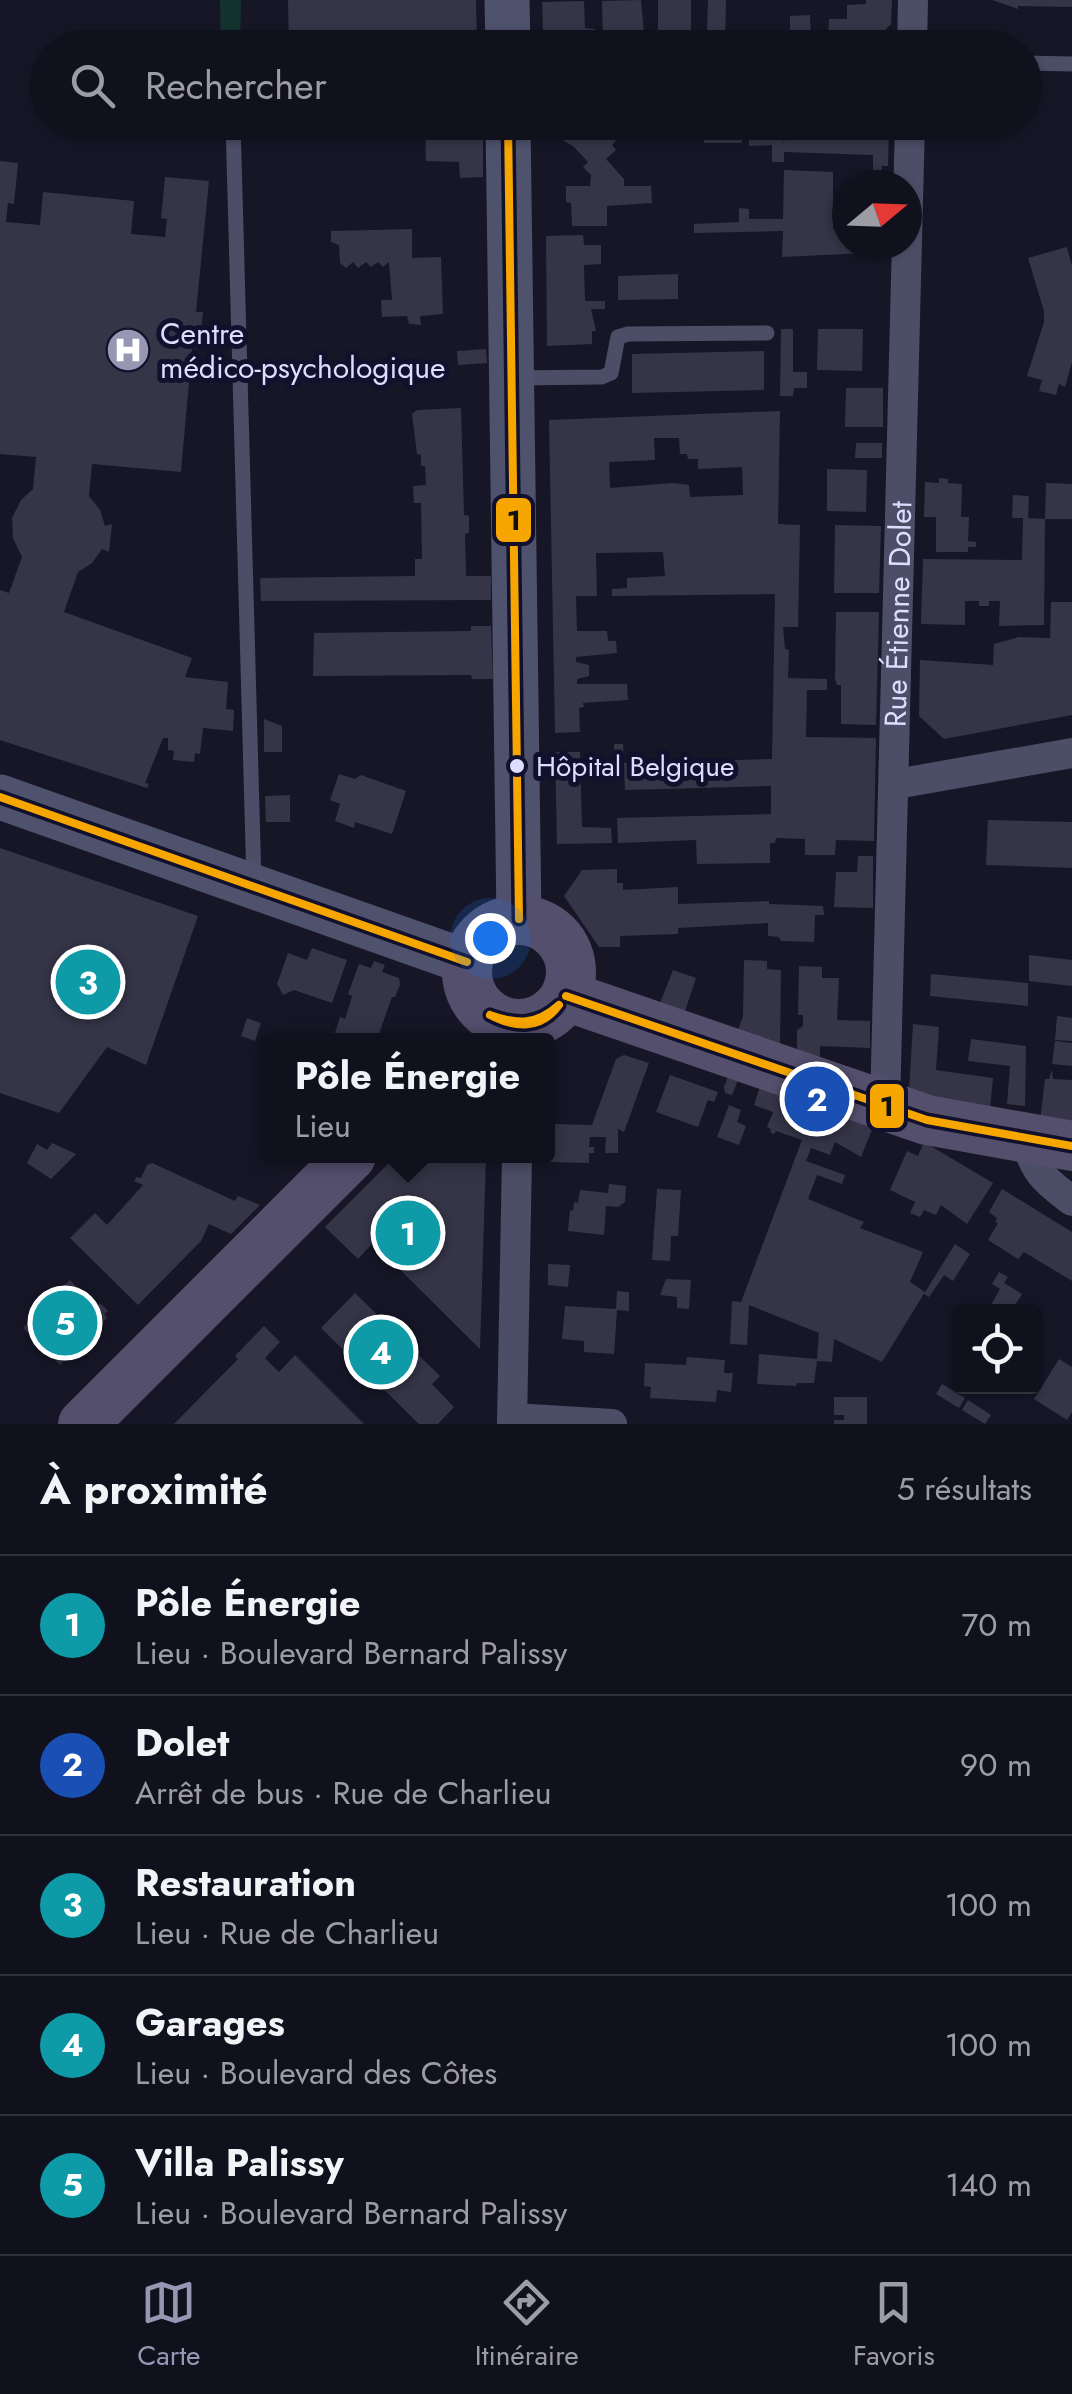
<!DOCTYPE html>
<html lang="fr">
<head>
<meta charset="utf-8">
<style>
	body { margin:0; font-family:Jost,sans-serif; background:#1e1e2a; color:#f1f3f6 }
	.controls { position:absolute; right:30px; bottom:30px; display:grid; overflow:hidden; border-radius:10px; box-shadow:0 2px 8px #0004 }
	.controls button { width:90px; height:90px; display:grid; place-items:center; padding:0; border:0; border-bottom:2px solid #30303b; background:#11101d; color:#f1f3f6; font:50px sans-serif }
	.compass { position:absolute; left:832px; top:170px; width:90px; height:90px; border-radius:50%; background:#11101d; box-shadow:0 2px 8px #0004; rotate:71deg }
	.you { position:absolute; left:490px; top:938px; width:35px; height:35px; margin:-25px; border:8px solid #fff; border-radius:50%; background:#1a73e8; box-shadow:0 0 0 15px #1a73e833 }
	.badge { display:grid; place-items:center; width:65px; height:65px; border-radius:50%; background:#9797b3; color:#fff; font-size:32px; font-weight:700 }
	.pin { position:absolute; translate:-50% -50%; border:5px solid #fff; box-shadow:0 2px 10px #0006 }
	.popup { position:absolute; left:260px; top:1033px; width:295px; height:130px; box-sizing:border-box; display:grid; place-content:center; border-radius:10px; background:#11101d; filter:drop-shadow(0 2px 8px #0005); font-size:32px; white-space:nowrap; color:#9c9da4 }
	.popup b { font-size:38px; color:#f1f3f6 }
	.popup::after { content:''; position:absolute; left:50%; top:100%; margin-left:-20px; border:20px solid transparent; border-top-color:#11101d }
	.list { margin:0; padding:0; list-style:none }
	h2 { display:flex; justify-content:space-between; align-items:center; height:130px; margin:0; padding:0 40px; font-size:42px }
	h2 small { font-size:32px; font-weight:400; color:#9c9da4 }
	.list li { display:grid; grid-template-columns:65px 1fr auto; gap:30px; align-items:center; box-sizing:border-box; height:140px; padding:0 40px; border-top:2px solid #30303b }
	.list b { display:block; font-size:38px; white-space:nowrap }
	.list p { margin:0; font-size:32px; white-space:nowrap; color:#9c9da4 }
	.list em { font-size:32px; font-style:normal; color:#9c9da4 }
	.icon { flex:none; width:55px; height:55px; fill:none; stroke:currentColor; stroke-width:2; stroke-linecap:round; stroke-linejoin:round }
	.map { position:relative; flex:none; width:1072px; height:1424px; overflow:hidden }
	.search { position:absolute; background:#11101d; box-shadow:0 2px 8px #0004; left:30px; right:30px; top:30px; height:110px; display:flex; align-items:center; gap:25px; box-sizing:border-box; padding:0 35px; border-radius:55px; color:#9c9da4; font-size:38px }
	.sheet { height:830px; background:#11101d }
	nav { display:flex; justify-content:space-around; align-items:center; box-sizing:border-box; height:140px; border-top:2px solid #30303b; background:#11101d; font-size:28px; color:#9c9da4 }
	nav a { display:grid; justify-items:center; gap:5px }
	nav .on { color:#9797b3 }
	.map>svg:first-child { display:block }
	.green { fill:#14332f }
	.building { fill:#363548; fill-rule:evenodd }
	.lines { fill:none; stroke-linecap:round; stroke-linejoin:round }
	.lane { stroke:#4c4e67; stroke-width:15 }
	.street { stroke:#4c4e67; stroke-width:30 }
	.secondary { stroke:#4f526d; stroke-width:45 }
	.primary { stroke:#544f6d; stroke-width:50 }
	.bus-1-casing { stroke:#11102d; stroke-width:15 }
	.bus-1 { stroke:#f7a600; stroke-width:8 }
	.bus-dot { fill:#dcddff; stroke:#11102d; stroke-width:4 }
	.labels { text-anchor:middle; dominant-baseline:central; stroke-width:10; stroke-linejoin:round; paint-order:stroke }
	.bus-label { font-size:28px; fill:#dcddff; stroke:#11102d; text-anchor:start }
	.poi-label { font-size:30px; fill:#dcddff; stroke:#11102d; text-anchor:start }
	.street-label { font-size:30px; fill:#dcddff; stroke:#11102d }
	.line-badge { stroke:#11102d; stroke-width:4 }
	.pale-badge-label { font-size:28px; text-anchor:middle; font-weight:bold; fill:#111 }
</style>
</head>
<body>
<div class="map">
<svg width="1072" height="1424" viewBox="0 0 1072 1424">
	<rect width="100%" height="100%" fill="#171627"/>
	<path class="green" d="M220,0H241L240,47H221Z"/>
	<path class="building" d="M288,0H476L477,48H289Z
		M641,0L645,44H603L602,1Z
		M658,0H691V35H695L696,43L654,44V34L658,33Z
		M708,0H726L725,43H703L704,34H707Z
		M866,0H892L891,24L875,40L828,41L829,19H847V5L866,4Z
		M992,0H1072V7L1018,6V9Z
		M584,1L585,28L595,29V45H558L543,30L542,2Z
		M810,15L811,41L790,42V16Z
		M425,122H483V177L460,178L459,162L426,161Z
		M565,122H617L625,131L612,145L616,150L606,159L624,179V186H651L652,203L607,206V226H572L571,203L566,202V186H590L591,175L583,167L588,162L573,146L555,136L554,126Z
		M708,122H742V143H704L703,125Z
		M749,122L782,124L784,146L785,122H889L888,166H882L881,181L873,180V155L784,152V162H772V145L749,146Z
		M0,161L18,163L14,204L8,203L6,222L40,225L43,192L134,201L131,234L165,237L167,219L161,218L165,177L209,181L196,312H203L199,349L192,348L181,472L92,464L89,496L100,510L105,526L112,524L109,552L102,549L92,563L78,572L64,612L192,658L185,677L228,682L226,709L234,710L233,731L203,728L200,754L195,753L194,762L173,760L174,751L168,750V738H163L145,783L149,784L147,788L0,740V590L9,593L22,557L13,538L12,518L21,500L33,489L36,457L0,454Z
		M784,170L833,172V229H847V245H887L886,259H867V253L782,257L783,231L694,233V224L739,222V208L749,209V219H783Z
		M412,229V258L441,257L443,314L420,316L421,325L409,324L407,316L382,317L381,300H392L389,262L383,267L378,262L371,267L366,262L358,268L353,262L346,268L340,263L339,245L331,242V231Z
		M583,235L584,245H601V264L584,265L585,301H605V309H591L596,331H592V344L547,346L546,236Z
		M1067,247L1072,266V362L1065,387L1059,384L1056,395L1039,391L1042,380L1027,376L1044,322V311L1028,258Z
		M678,274V299L618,300V276Z
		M781,329H793V372H807V388H794L793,396H780Z
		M818,329H863L862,371L817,370Z
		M486,349L487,363L458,365L457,351Z
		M764,351V390L632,393V354Z
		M846,388H883V427H845Z
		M461,408L464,515L469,516V533L465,534L466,576H491V600L261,601L260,578L415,576V559H422L421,503H414L413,486L426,485L425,466H421V455L417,454L412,414L417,410Z
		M780,411L778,524L800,525L798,627H783L785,649L789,650L788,678L827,679V690H807L806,737L876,738L874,841L836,840L835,855H805V839L776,838L775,843H770V863L697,864L696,840L618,843L617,818L771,814V786L625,790L624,763H615L614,744H623L624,763L772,759L775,594L612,596V589L627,588V578L665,576L663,552L596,553L597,596H576L577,631H607L608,641H616L617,653L576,657V662L589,665V676L577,679V684H627L628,700L583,703L584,707L579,708L580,732L555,733L549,420ZM654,438H679L680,454H687L688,459H698V469L742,467L743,495L690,497L689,485L672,483L610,488L609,462L655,460Z
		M856,443H882V458H855Z
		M827,469L867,470L866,512L827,511Z
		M939,478L948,479V483L962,484L961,517H969L968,541L976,542V547H968V552H936V517H924L925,482L939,483Z
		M1046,483L1072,484V519H1045L1044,625L999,626L1000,601H989V606H979V601H965V625L921,624L923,559L1022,560L1023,518H1012L1013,495L1029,496L1028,518L1045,519Z
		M835,525L881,526L879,593H834Z
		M1051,602H1072V715L944,739L919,716L920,660L993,665L994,644L1019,637L1050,638Z
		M836,612H879L876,725L841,724V685H837L835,679Z
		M471,626H491L493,679H472L471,675L313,676L314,633L471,631Z
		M264,719L282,726V752H264Z
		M555,752H580L582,827L611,828L612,843L557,844Z
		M339,774L355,779L361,775L406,791L392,834L355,822L354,828L335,821L340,804L330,800Z
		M290,795V822H266L265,796Z
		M988,820L1072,822V868L986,865Z
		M0,848L198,916L146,1065L107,1047L59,1113L0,1093Z
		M858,856H873V908L834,907L836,872H857Z
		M617,869V883H623V890L678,887V904L769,901V904L823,906L824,915H815L814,942L781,941L779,937L768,936V923L678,928V934L620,936V947H599L564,896L582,870Z
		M312,948L347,960L332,1003L294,990L283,995L277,984L288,953L307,960Z
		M1029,955L1072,960V986L1029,981Z
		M744,960L767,961V969L781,970L780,1045L738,1030L743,1016Z
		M374,961L385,965L382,972L399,978L400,985L395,997H392L379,1034L382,1040L333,1039L340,1017L345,1019L350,1003L352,996L348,994L359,964L371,968Z
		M799,966L822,967V978H839L837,1020L870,1021V1048L820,1046V1058L797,1051V1030L803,1026V1015H798Z
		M673,970L696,978L685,1011L660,1003Z
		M931,974L1028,983V1006L930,996Z
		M1057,1016L1072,1018V1041L1055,1040Z
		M247,1018L261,1023L255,1041L241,1036Z
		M913,1024L939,1027L936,1070L993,1078L990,1110L909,1091Z
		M971,1039L1026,1046L1025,1106L1007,1104L1010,1066L968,1061Z
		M1055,1041L1072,1043V1066L1052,1064Z
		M624,1055L649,1063L624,1132L618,1129V1153H605L606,1137H590L589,1147H594V1153H589V1163L550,1162L551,1124L592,1125L616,1059Z
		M1052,1070L1053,1079L1072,1080V1127L1040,1121L1045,1079H1049Z
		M730,1071L740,1075L732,1095L725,1093L724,1087Z
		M670,1075L718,1092L714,1102L708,1100L698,1127L656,1112Z
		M761,1083L875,1122L861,1157L835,1142L830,1155L811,1148L806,1161L845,1175L842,1184L817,1175L808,1199L864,1222L860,1228L923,1252L910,1282L925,1292L882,1362L834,1339L832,1362L817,1361L814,1383H797L796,1386L757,1384L759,1354L817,1359L819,1333L749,1305L747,1345L730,1344L732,1301L741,1302L802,1140L776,1131L774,1134L770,1132L771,1129L767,1127L773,1112L754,1105Z
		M729,1105L741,1110L737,1122L746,1126L739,1145L717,1137Z
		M924,1142L993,1183L967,1224L941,1205L936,1215L924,1210L920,1217L910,1213L915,1202L890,1190L907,1151L918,1156Z
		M52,1143L76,1154L51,1179L27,1163L37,1144L47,1150Z
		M396,1156H486L480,1349L373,1243L358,1259L325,1227Z
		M152,1163L235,1201L238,1196L260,1205L231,1234L209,1224L201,1241L138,1305L70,1238L95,1213L107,1225L143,1185L134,1181L137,1177L141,1178L147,1165Z
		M609,1184L626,1186L625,1202L618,1207L606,1206L604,1235L568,1231L570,1210L573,1211L574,1202L578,1203L580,1190L608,1193Z
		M657,1189L681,1190L678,1236H671L670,1261L652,1260Z
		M1002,1189L1072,1232V1281L1024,1252L1018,1259L988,1240L998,1223L995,1222L997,1218L989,1212Z
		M955,1244L970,1254L953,1281L944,1275L929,1297L924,1294Z
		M548,1264L570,1265L568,1287L548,1285Z
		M999,1272L1008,1277L1004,1283L1022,1294L1011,1312H987L1000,1289L992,1284Z
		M666,1279L691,1280L689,1309L677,1308V1297L660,1295Z
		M70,1280L96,1307L100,1303L108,1311L104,1314L107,1318L60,1365L23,1328L38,1312L34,1308L50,1292L54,1296Z
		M617,1291L629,1292V1311L617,1310L614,1354L584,1352V1341L562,1339L565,1306L616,1309Z
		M355,1293L440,1376L432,1384L454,1407L438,1424H419L321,1328Z
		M264,1326L280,1342L265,1358L279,1372L295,1355L364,1424H174L238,1359L235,1356Z
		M687,1357L725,1360L724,1373H733L731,1392L717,1390L716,1402L650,1398L651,1387L644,1386L645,1363L686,1365Z
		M1059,1359L1072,1367V1412L1067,1420L1034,1399Z
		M942,1384L965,1398L959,1408L936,1394Z
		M834,1397H867V1424H834V1420H844V1415H834Z
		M968,1400L991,1415L985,1424L962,1410Z"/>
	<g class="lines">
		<path class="lane" d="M1024,63L1072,64
			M233,122L254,883
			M513,378L602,377L611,373L618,337L628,334L767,333"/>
		<g class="street">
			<path d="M912,48L913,0"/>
			<path d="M896,784L1072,753"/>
			<path d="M520,1025V1040"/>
			<path id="s1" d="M885,1106L910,122"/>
			<path d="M1027,1139C1031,1170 1048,1183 1072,1201"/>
			<path d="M513,1418L612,1424"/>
			<path d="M512,1424L517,1156"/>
		</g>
		<path class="secondary" d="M507,0L508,48
			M508,122L519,919
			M0,797L467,962"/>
		<path class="primary" d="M467 972a52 52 0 1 1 104 0a52 52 0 1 1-104 0Z
			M566,996L927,1120L1072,1146
			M83,1424L351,1156"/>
		<g class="bus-1-casing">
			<path id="bus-1" d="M508,122L519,919
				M0,797L467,962
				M566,996L927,1120L1072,1146
				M490,1015C517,1025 537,1025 559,1005
				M490,1015C515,1028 541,1030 559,1005"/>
		</g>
		<use href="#bus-1" class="bus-1"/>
	</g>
	<defs>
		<g id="hospital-disc" transform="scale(2.25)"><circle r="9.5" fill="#9797b3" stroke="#11102d"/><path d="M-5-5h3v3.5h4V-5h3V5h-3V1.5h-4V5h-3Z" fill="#fff"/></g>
	</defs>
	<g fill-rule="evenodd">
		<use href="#hospital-disc" x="128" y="350"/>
	</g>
	<circle class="bus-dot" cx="517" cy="766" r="9"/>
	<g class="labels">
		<g class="bus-label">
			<text x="536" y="766">Hôpital Belgique</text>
		</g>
		<g class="poi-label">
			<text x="160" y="333">Centre<tspan x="160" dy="34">médico-psychologique</tspan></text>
		</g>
		<g class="street-label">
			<text stroke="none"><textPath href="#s1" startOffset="492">Rue Étienne Dolet</textPath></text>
		</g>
	</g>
	<g class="line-badge">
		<rect x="494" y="496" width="39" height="48" rx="10" fill="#f7a600"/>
		<rect x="868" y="1082" width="38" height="48" rx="10" fill="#f7a600"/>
	</g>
	<g class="pale-badge-label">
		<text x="514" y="530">1</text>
		<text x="887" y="1116">1</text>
	</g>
</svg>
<div class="controls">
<button><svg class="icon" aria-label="locate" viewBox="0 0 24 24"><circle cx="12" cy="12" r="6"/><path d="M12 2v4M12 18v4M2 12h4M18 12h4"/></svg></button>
</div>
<svg class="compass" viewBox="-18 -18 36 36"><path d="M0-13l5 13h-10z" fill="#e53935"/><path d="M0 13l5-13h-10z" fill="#9c9da4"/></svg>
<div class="you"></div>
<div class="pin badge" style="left:408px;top:1233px;background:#0f9aa8">1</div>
<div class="popup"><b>Pôle Énergie</b>Lieu</div>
<div class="pin badge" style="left:817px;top:1099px;background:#1a4fb4">2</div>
<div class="pin badge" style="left:88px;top:982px;background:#0f9aa8">3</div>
<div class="pin badge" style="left:381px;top:1352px;background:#0f9aa8">4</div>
<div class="pin badge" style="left:65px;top:1323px;background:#0f9aa8">5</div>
<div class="search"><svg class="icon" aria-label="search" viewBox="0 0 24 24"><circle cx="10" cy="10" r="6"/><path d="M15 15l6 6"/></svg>Rechercher</div>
</div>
<section class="sheet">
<h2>À proximité<small>5 résultats</small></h2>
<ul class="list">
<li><span class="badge" style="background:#0f9aa8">1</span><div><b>Pôle Énergie</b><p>Lieu · Boulevard Bernard Palissy</p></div><em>70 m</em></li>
<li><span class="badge" style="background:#1a4fb4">2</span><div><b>Dolet</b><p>Arrêt de bus · Rue de Charlieu</p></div><em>90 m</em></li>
<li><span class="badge" style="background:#0f9aa8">3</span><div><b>Restauration</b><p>Lieu · Rue de Charlieu</p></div><em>100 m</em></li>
<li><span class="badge" style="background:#0f9aa8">4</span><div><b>Garages</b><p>Lieu · Boulevard des Côtes</p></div><em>100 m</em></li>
<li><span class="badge" style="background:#0f9aa8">5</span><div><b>Villa Palissy</b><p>Lieu · Boulevard Bernard Palissy</p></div><em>140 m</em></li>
</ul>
</section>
<nav>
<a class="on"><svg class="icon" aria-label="map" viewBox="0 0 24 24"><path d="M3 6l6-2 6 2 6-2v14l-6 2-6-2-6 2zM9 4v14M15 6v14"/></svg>Carte</a>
<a><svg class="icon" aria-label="directions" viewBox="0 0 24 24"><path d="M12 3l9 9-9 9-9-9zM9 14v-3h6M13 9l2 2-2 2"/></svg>Itinéraire</a>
<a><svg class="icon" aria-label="saved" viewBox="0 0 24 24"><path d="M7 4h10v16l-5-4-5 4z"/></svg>Favoris</a>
</nav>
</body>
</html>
